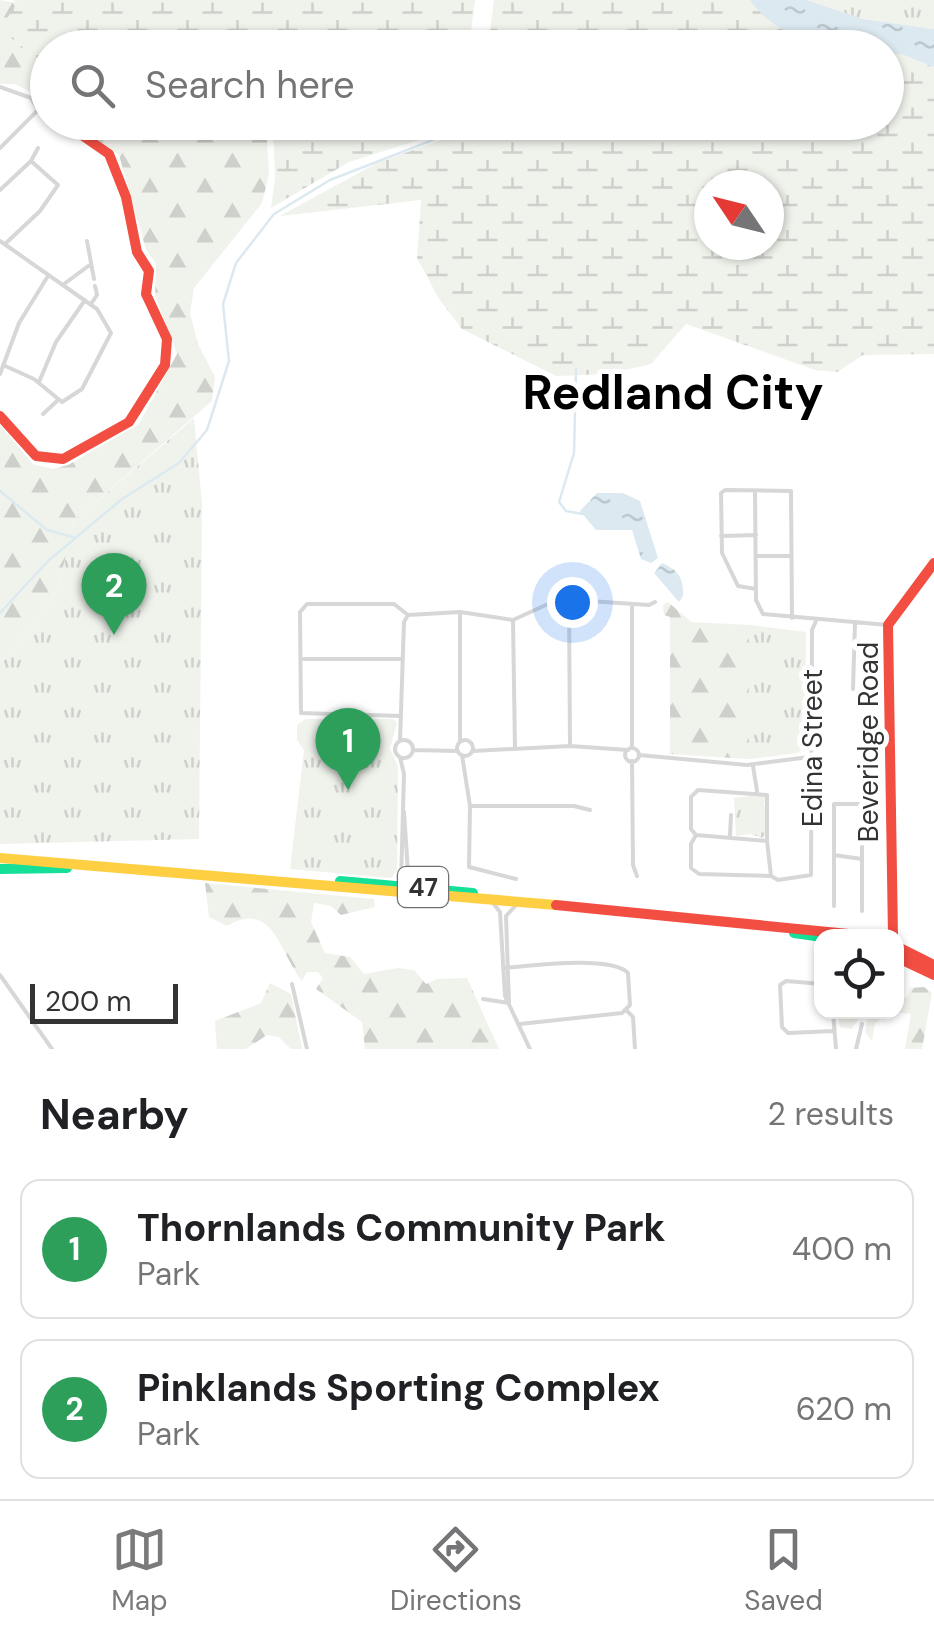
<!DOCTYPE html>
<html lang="en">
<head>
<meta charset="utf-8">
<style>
	body { margin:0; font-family:"DM Sans",sans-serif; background:#f2f2f2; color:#202124 }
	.controls { position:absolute; right:30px; bottom:30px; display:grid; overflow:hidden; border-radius:20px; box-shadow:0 2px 8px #0004 }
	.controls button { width:90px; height:90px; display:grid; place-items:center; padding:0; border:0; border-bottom:2px solid #e0e0e0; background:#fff; color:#202124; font:50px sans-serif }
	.compass { position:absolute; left:694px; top:170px; width:90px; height:90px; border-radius:50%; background:#fff; box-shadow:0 2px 8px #0004; rotate:305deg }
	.scale { position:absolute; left:30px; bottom:25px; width:148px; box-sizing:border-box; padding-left:10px; border:5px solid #333; border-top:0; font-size:28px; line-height:35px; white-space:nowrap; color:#333; -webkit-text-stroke:8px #fff; paint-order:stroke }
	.you { position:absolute; left:572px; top:602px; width:35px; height:35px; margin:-25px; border:8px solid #fff; border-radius:50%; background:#1a73e8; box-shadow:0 0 0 15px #1a73e833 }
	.badge { display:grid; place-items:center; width:65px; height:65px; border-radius:50%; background:#7a7a7a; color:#fff; font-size:32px; font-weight:700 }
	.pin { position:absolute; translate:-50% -82px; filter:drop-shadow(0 2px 5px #0008) }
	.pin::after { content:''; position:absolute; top:52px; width:35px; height:30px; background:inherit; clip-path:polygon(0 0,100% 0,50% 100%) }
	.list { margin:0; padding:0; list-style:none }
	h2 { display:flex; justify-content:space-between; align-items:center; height:130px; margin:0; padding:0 40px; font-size:42px }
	h2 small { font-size:32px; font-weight:400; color:#757577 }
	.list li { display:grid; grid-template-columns:65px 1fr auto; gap:30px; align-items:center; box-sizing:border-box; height:140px; margin:0 20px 20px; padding:0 20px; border:2px solid #e0e0e0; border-radius:20px }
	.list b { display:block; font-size:38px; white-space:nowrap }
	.list p { margin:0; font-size:32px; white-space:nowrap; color:#757577 }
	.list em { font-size:32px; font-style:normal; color:#757577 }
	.icon { flex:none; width:55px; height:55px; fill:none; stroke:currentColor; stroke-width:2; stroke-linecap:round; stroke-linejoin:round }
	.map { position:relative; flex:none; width:934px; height:1049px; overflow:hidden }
	.search { position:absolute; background:#fff; box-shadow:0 2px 8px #0004; left:30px; right:30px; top:30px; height:110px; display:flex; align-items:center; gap:25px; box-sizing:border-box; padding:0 35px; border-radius:55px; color:#757577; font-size:38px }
	.sheet { height:450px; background:#fff }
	nav { display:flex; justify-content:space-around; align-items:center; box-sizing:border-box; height:140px; border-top:2px solid #e0e0e0; background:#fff; font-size:28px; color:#757577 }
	nav a { display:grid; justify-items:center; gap:5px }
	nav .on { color:#7a7a7a }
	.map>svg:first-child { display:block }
	.green { fill:#f0f3ec }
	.forest { fill:url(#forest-firs) }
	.wetland { fill:url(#wetland-marsh); fill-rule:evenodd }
	.park { fill:url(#park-tufts) }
	.water { fill:url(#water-ripples) }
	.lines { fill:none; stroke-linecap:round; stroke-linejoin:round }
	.stream { stroke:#dce9f0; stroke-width:2.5 }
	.street { stroke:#d7d7d7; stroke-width:4 }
	.fast { stroke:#16e098; stroke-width:10 }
	.slow { stroke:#ffcf43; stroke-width:10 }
	.jam { stroke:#f24e42; stroke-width:10 }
	.labels { text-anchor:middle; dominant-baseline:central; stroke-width:10; stroke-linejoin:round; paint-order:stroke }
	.shield { fill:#fff; stroke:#707070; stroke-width:2.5 }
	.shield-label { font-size:25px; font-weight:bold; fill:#333 }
	.street-label { font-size:28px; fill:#333; stroke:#fff }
	.town-label { font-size:48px; font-weight:bold; fill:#000; stroke:#fff }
</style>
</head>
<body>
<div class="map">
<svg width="934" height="1049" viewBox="0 0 934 1049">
	<defs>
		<pattern id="forest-firs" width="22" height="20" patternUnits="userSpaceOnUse" patternTransform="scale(2.5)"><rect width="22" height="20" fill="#f0f3ec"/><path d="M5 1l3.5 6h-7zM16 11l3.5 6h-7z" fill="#ced1cb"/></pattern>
		<pattern id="wetland-marsh" width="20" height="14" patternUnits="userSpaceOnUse" patternTransform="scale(2.5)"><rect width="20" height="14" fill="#f0f3ec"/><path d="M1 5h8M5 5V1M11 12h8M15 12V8" fill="none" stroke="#ced1cb"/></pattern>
		<pattern id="park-tufts" width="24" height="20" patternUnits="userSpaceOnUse" patternTransform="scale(2.5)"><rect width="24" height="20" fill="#f0f3ec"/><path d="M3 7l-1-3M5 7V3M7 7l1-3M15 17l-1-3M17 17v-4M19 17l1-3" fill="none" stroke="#ced1cb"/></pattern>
		<pattern id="water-ripples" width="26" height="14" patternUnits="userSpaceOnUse" patternTransform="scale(2.5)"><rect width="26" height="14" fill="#dce9f0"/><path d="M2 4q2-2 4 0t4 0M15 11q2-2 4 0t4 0" fill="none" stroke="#bdc8ce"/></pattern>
	</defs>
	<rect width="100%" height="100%" fill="#fff"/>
	<path class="green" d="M838,1012H883V1016L875,1024L872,1041L865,1032L868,1017L859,1018L851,1029L840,1027Z"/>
	<path class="forest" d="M0,0L17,3L15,11L47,57V100L15,84H0Z
		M75,123H266L269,174L262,203L194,288L190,313L198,344L215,377L212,401L74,521L58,590L17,648L0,661V425L33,464L53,469L68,465L139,424L177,354L155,295L156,264L146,250L119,155Z
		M668,602L691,622L749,625V759L670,754V617L664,615L663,605Z
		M205,883L374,899L375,907L341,915L331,906L314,903L311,922L325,953L350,957L364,974L398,968L414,970L426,984L437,979L467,978L499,1049H365L362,1022L316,989L323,978L318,972H307L302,981C279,952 274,899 227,926L209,917Z
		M270,983L291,994L302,1049H291L279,1037L267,1035L246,1049H217L215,1021L261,1003Z
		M924,987L932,993L922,1049H905L911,1014L891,1012H896L897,1002L908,996L910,988Z"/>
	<path class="wetland" d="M12,0H475L469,47L48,48L47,57L32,58L7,34L4,23L17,3Z
		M494,0H750L813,42L833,47L488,48Z
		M887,54H901L934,67V354L863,355L837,372L815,370L686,324L651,364L608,374L556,376L462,329L439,299L417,258L421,200L280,216L377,163L441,140L466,123L886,122ZM709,185H769V245H709Z
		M273,123V122L447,123L432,136L349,162L271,208L275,178Z"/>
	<path class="park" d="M807,0H934V29L863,19Z
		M194,418L202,504L199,839L0,844V661L17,648L58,590L74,521Z
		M749,625L806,632L805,745L798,753L749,759Z
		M306,719H393L397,723L390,748L398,767L397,871L391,878L290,869L304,750L297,740V725Z
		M749,796H764L767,801L764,802L768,832L762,838L750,834L736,836L734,798Z"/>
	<path class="water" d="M750,0H807L863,19L934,29V67L901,54H887L886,48C839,48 780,44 750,0Z
		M597,493H623L640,501L658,558L651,563L641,559L632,530H596L580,511Z
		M662,563C678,570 684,578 683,596L679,602L654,573Z"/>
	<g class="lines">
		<path class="stream" d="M576,369L574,453L559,502L566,511L583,514
			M0,491L47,530L73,537
			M0,613L48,561L122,499L179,463L207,430L229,361L223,304L236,263L274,214L330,180L433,140L453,122"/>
		<path class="street" d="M0,87L31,98L38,110
			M0,148L38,110
			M31,161L38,148
			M0,190L31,161L58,185L40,211L5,244
			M0,241L97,309L111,333L82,389L62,402L34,379L3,365
			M87,241L94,279
			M64,284L91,264
			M91,304L97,295L95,286
			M0,374L19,323L48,276
			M39,382L56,342L85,300
			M43,414L57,401
			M755,493L756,600L763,614L888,625
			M721,536L756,535
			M756,556H789
			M756,589L738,586L722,553L721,493L725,490L791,491L792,618
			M569,600L570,746
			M460,612V742
			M513,620L515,749
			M304,659H403
			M853,689L855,622
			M401,716L301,713L300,612L307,604H394L408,615
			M457 748a8 8 0 1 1 16 0a8 8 0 1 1-16 0Z
			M395 749a9 9 0 1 1 18 0a9 9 0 1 1-18 0Z
			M400,741L404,622L408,615L460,612L513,620L559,599L649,605L655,602
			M632,748V604
			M625 755a7 7 0 1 1 14 0a7 7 0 1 1-14 0Z
			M413,750L457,751
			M473,751L570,746L628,750
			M462,755L470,806L469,867L516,879
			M639,755L747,765L809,757
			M400,757L404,774L401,883
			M632,761L633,865L637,876
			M753,766L757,791
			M698,790L767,795V841L696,835L691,829V797Z
			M470,806H574L590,810
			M404,812L409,887
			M696,835L691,844V868L699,874L771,876L767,841
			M730,836L731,815
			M834,855L862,859
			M771,876L778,880L811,875L812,630L816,621
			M493,903L500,912L505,996L530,1049
			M834,906V804H862V911
			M503,968C530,966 610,955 628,973L630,1005L622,1013L520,1024
			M0,975L52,1049
			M292,984L307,1049
			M822,984L786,981L780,985L782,1027L788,1033L834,1031
			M483,999L509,1003
			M509,1003L506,916L517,904
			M627,1011L633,1017L635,1049
			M833,1012L836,1049
			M856,1049L862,1024"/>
		<path class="fast" d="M0,869L67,868
			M340,881L473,893
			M794,933L822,937"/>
		<path class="slow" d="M0,858L556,905"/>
		<path class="jam" d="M0,416L36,456L63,459L129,422L165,365L167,339L146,294L149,271L137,252L126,197L109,154L63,122
			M556,905L869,936
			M893,936L888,625L934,563
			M896,946L934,965
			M896,957L934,975"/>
	</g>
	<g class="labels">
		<rect class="shield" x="398" y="867" width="50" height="40" rx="8"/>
		<g class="shield-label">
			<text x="423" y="887">47</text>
		</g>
		<g class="street-label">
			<text transform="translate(868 742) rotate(-90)">Beveridge Road</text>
			<text transform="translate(812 748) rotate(-90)">Edina Street</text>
		</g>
		<g class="town-label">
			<text x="673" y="392">Redland City</text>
		</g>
	</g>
</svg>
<div class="controls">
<button><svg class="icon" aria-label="locate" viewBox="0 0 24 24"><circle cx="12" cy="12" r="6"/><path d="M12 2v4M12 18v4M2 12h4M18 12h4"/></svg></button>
</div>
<svg class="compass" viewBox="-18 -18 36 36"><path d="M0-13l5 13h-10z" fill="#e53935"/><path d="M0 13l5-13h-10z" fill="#757577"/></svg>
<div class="scale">200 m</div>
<div class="you"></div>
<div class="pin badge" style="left:348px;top:790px;background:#2e9e5b">1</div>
<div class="pin badge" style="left:114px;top:635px;background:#2e9e5b">2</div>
<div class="search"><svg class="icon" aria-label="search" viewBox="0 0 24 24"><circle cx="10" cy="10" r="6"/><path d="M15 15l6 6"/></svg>Search here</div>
</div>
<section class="sheet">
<h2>Nearby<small>2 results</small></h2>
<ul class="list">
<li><span class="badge" style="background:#2e9e5b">1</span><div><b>Thornlands Community Park</b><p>Park</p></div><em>400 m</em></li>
<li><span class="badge" style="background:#2e9e5b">2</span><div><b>Pinklands Sporting Complex</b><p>Park</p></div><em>620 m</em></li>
</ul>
</section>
<nav>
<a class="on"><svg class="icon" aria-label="map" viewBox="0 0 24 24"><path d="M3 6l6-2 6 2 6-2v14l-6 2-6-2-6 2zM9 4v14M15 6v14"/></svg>Map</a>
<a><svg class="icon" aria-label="directions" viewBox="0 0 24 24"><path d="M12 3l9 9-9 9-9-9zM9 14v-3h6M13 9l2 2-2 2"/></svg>Directions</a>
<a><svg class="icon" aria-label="saved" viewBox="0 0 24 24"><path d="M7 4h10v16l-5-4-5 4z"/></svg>Saved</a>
</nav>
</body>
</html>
